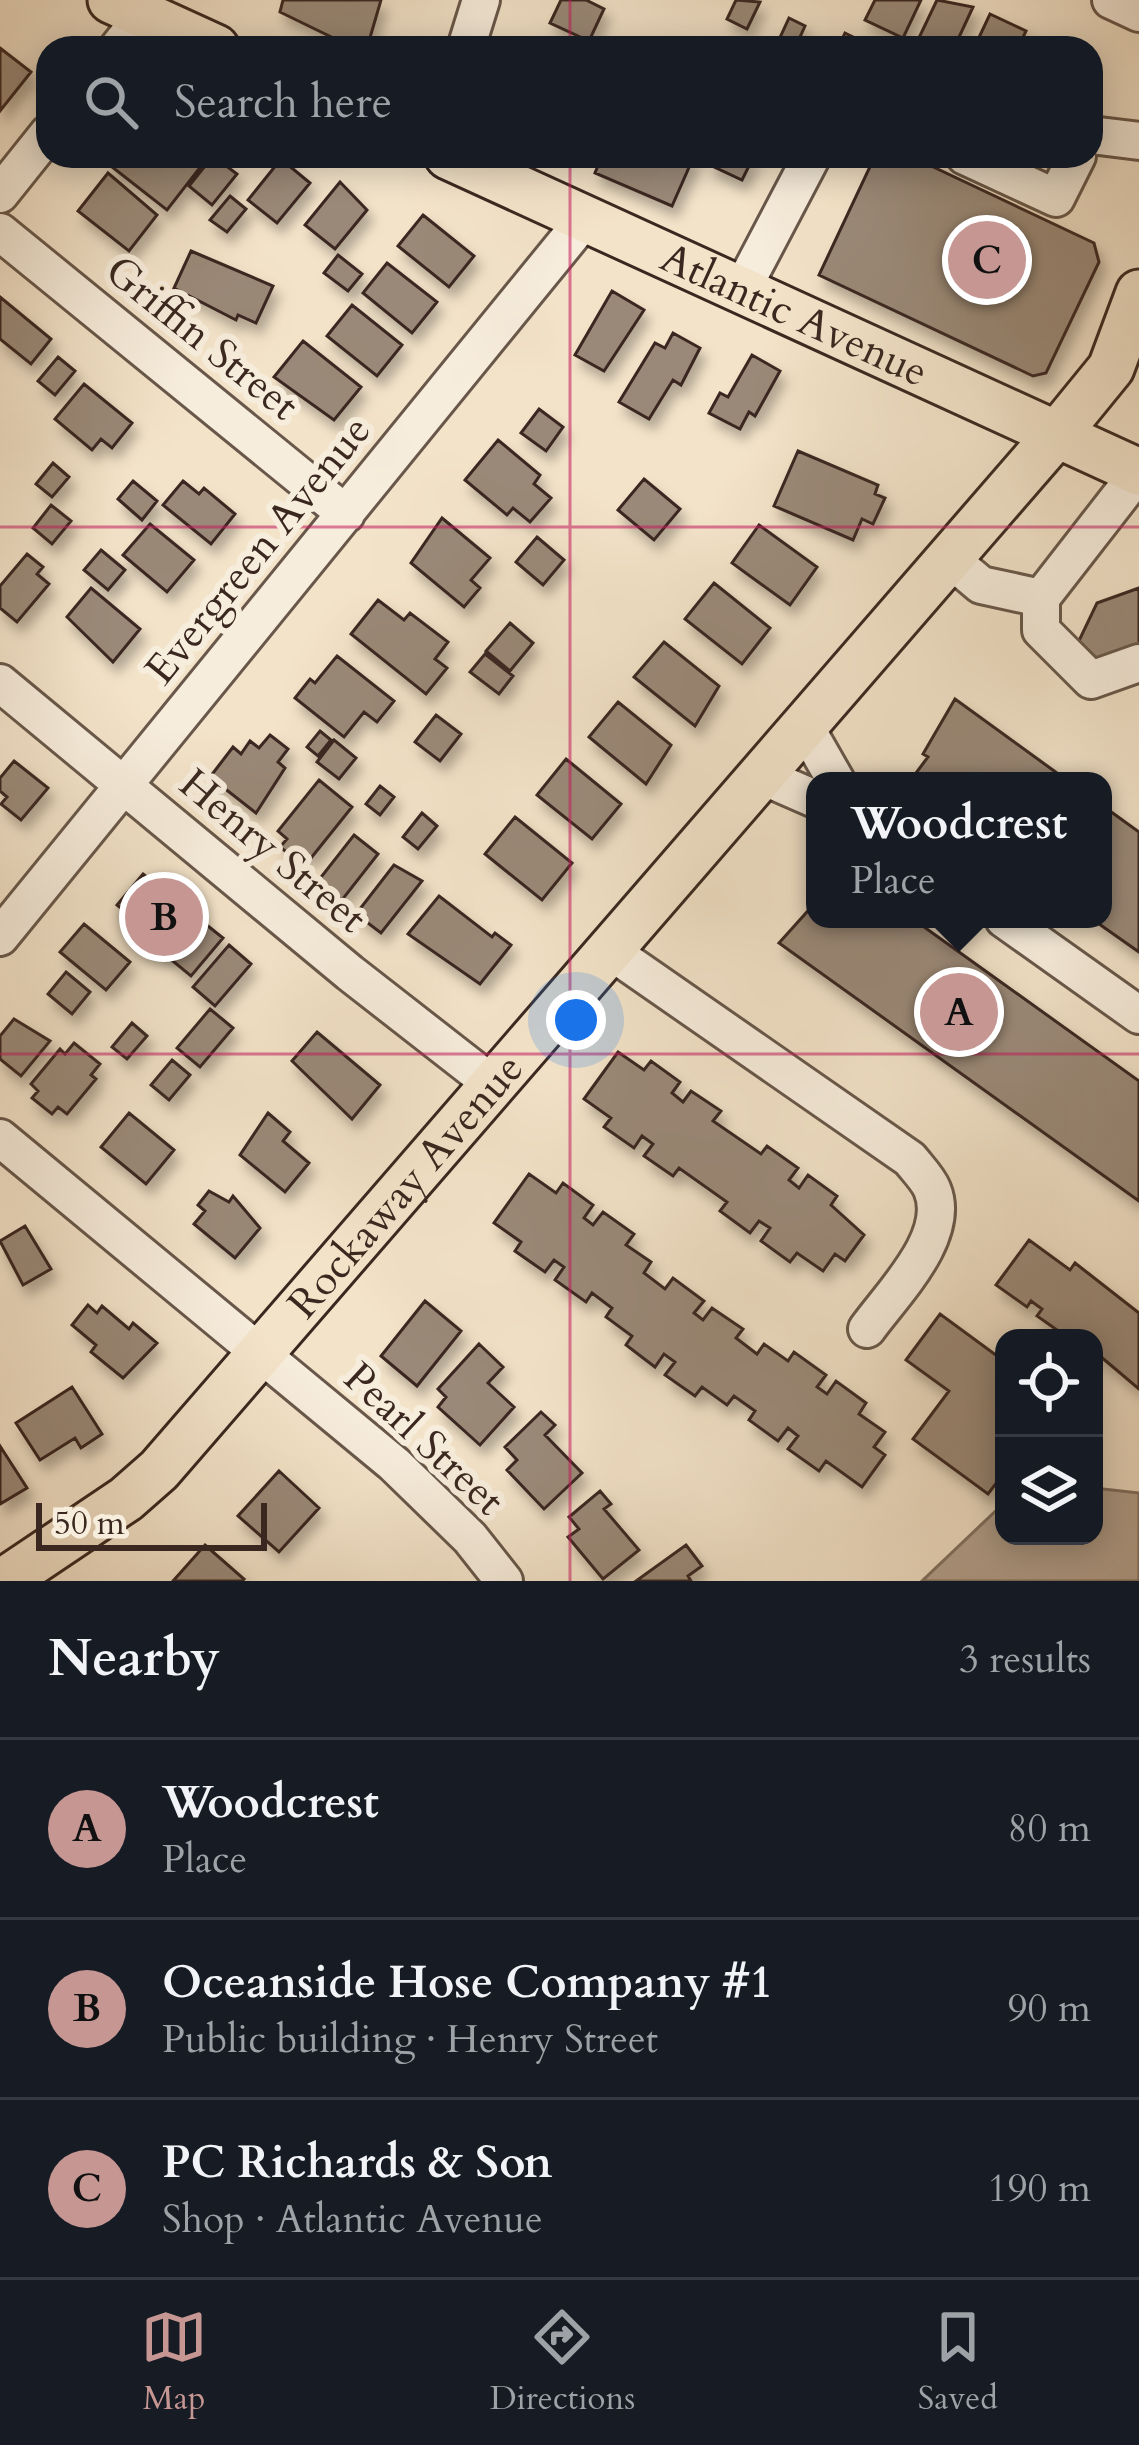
<!DOCTYPE html>
<html lang="en">
<head>
<meta charset="utf-8">
<style>
	body { margin:0; font-family:Cardo,serif; background:#20242c; color:#f1f3f6 }
	.controls { position:absolute; right:36px; bottom:36px; display:grid; overflow:hidden; border-radius:24px; box-shadow:0 6px 30px #0003 }
	.controls button { width:108px; height:108px; display:grid; place-items:center; padding:0; border:0; border-bottom:3px solid #363941; background:#171b24; color:#f1f3f6; font:60px sans-serif }
	.scale { position:absolute; left:36px; bottom:30px; width:231px; box-sizing:border-box; padding-left:12px; border:6px solid #3a2820; border-top:0; font-size:33px; line-height:42px; white-space:nowrap; color:#3a2820; -webkit-text-stroke:9px #f7eddc; paint-order:stroke }
	.you { position:absolute; left:576px; top:1020px; width:42px; height:42px; margin:-30px; border:9px solid #fff; border-radius:50%; background:#1a73e8; box-shadow:0 0 0 18px #1a73e833 }
	.badge { display:grid; place-items:center; width:78px; height:78px; border-radius:50%; background:#c59692; color:#111; font-size:39px; font-weight:700 }
	.pin { position:absolute; translate:-50% -50%; border:6px solid #fff; box-shadow:0 3px 12px #0006 }
	.popup { position:absolute; left:806px; top:772px; width:306px; height:156px; box-sizing:border-box; display:grid; place-content:center; border-radius:24px; background:#171b24; filter:drop-shadow(0 3px 9px #0005); font-size:39px; white-space:nowrap; color:#9ea1a6 }
	.popup b { font-size:45px; color:#f1f3f6 }
	.popup::after { content:''; position:absolute; left:50%; top:100%; margin-left:-24px; border:24px solid transparent; border-top-color:#171b24 }
	.list { margin:0; padding:0; list-style:none }
	h2 { display:flex; justify-content:space-between; align-items:center; height:156px; margin:0; padding:0 48px; font-size:51px }
	h2 small { font-size:39px; font-weight:400; color:#9ea1a6 }
	.list li { display:grid; grid-template-columns:78px 1fr auto; gap:36px; align-items:center; box-sizing:border-box; height:180px; padding:0 48px; border-top:3px solid #363941 }
	.list b { display:block; font-size:45px; white-space:nowrap }
	.list p { margin:0; font-size:39px; white-space:nowrap; color:#9ea1a6 }
	.list em { font-size:39px; font-style:normal; color:#9ea1a6 }
	.icon { flex:none; width:66px; height:66px; fill:none; stroke:currentColor; stroke-width:2; stroke-linecap:round; stroke-linejoin:round }
	.map { position:relative; flex:none; width:1139px; height:1581px; overflow:hidden }
	.search { position:absolute; background:#171b24; box-shadow:0 6px 30px #0003; left:36px; right:36px; top:36px; height:132px; display:flex; align-items:center; gap:30px; box-sizing:border-box; padding:0 42px; border-radius:36px; color:#9ea1a6; font-size:45px }
	.sheet { height:696px; background:#171b24 }
	nav { display:flex; justify-content:space-around; align-items:center; box-sizing:border-box; height:168px; border-top:3px solid #363941; background:#171b24; font-size:33px; color:#9ea1a6 }
	nav a { display:grid; justify-items:center; gap:6px }
	nav .on { color:#c59692 }
	.map>svg:first-child { display:block }
	.water { fill:#b4a390; stroke:#837263; stroke-width:3 }
	.building { fill:#9a8978; stroke:#3a2820; stroke-width:3; filter:url(#shadow) }
	.lines { fill:none; stroke-linecap:round; stroke-linejoin:round }
	.minor-casing { stroke:#68574a; stroke-width:42 }
	.major-casing { stroke:#3a2820; stroke-width:51 }
	.minor { stroke:#f7eddc; stroke-width:36 }
	.major { stroke:#f3e3c9; stroke-width:45 }
	.grid { fill:none; stroke:#c2185b; stroke-width:3; stroke-opacity:0.55 }
	.labels { text-anchor:middle; dominant-baseline:central; stroke-width:12; stroke-linejoin:round; paint-order:stroke }
	.street-label { font-size:42px; fill:#3a2820; stroke:#f7eddc }
</style>
</head>
<body>
<div class="map">
<svg width="1139" height="1581" viewBox="0 0 1139 1581">
	<defs>
		<filter id="shadow"><feDropShadow dx="5.5" dy="10" stdDeviation="6" flood-color="#0004"/></filter>
	</defs>
	<rect width="100%" height="100%" fill="#f3e3c9"/>
	<filter id="stains"><feTurbulence type="fractalNoise" baseFrequency=".00167" numOctaves="4"/><feColorMatrix values="0 0 0 0 .2 0 0 0 0 .09 0 0 0 0 .02 0 0 0 .5 -.17"/></filter>
	<radialGradient id="worn" r=".72"><stop offset=".6" stop-color="#630" stop-opacity="0"/><stop offset="1" stop-color="#630" stop-opacity=".3"/></radialGradient>
	<path class="water" d="M1094,1488L1139,1493V1581H922L1004,1503V1536H1094Z"/>
	<path class="building" d="M283,0H381L367,48H354L280,12Z
		M561,0H586L604,9L589,41L550,23Z
		M736,0L760,2L747,29L727,19Z
		M875,0H921L903,38L865,20Z
		M937,0L973,7L954,48H919L915,46Z
		M990,14L1026,31L1018,48H974Z
		M789,18L805,26L795,48L778,42Z
		M845,33L867,44L865,48H838Z
		M0,48L31,72L0,111Z
		M113,156H209L167,210L107,163Z
		M213,156L237,174L212,205L189,186Z
		M602,156H694L672,206L595,173Z
		M714,156H754L742,180L710,165Z
		M875,156H910L1094,243L1099,262L1046,373L1033,376L819,275Z
		M281,159L310,183L277,223L248,200Z
		M108,173L157,215L129,251L78,211Z
		M340,182L367,210L335,249L305,225Z
		M230,196L246,209L227,232L210,220Z
		M423,215L474,256L449,287L398,246Z
		M191,251L273,286L256,323L238,315L236,320L174,288Z
		M338,255L362,274L348,291L324,273Z
		M387,263L437,302L412,333L363,293Z
		M612,291L644,310L604,371L575,355Z
		M0,297L51,339L31,364L0,339Z
		M352,305L402,345L377,376L327,336Z
		M673,333L700,348L681,385L673,380L649,419L619,402L655,343L665,348Z
		M303,341L361,387L334,420L274,377Z
		M752,355L780,371L755,416L749,412L740,429L709,413L720,393L728,397Z
		M58,357L75,371L55,395L38,381Z
		M84,384L132,423L112,448L101,439L92,450L55,419Z
		M539,409L563,427L546,451L521,433Z
		M498,440L540,475L534,484L551,498L530,522L513,508L507,515L465,480Z
		M798,451L878,485L875,494L885,498L873,524L862,519L853,540L774,506Z
		M53,463L69,477L52,497L36,484Z
		M644,479L680,509L654,540L618,510Z
		M133,481L157,501L142,520L118,499Z
		M183,481L199,494L204,488L235,514L211,544L163,505Z
		M51,505L71,521L52,544L33,528Z
		M442,518L490,558L471,580L480,588L464,607L411,563Z
		M150,524L194,560L167,592L123,555Z
		M759,525L817,567L790,605L732,563Z
		M537,537L564,560L543,585L516,562Z
		M101,550L125,570L108,590L84,570Z
		M27,554L43,567L37,574L49,584L17,622L0,608V586Z
		M714,583L770,628L742,664L685,619Z
		M91,588L140,629L113,662L67,617Z
		M1139,588V646L1099,661L1075,649L1097,603Z
		M378,600L404,620L410,613L448,642L435,659L447,668L426,694L351,634Z
		M510,623L533,643L510,671L486,651Z
		M664,642L719,686L695,726L634,677Z
		M485,654L513,676L499,694L470,672Z
		M337,656L394,701L377,722L364,712L344,737L295,698L310,679L315,683Z
		M955,699L1068,781H919L916,773L928,757L923,754Z
		M618,702L671,745L646,784L589,737Z
		M436,715L461,734L440,761L415,742Z
		M320,731L331,740L318,756L307,747Z
		M270,735L288,749L278,762L285,768L256,813L210,777L233,747L241,754L250,741L259,748Z
		M334,740L356,758L339,779L317,762Z
		M566,759L621,804L592,839L537,795Z
		M14,761L48,788L21,820L1,804L7,797L0,791V778Z
		M319,780L352,807L311,858L302,850L296,859L280,847L287,839L278,831Z
		M380,786L394,797L380,815L366,804Z
		M1103,806L1139,832V952L1092,919H1103Z
		M422,813L437,826L418,849L403,837Z
		M515,817L572,863L542,900L485,854Z
		M354,835L378,854L342,900L318,881Z
		M394,865L422,881L381,933L356,914Z
		M143,874L223,938L191,976L140,934L145,928L117,905Z
		M439,896L492,937L495,933L511,945L480,984L408,934Z
		M815,903V919H913L1139,1081V1201L779,943Z
		M84,924L130,962L106,990L60,952Z
		M229,945L251,964L215,1006L193,987Z
		M66,972L90,992L72,1014L48,994Z
		M210,1009L233,1028L200,1067L177,1048Z
		M14,1019L50,1041L21,1076L0,1059V1036Z
		M132,1023L147,1036L127,1059L112,1047Z
		M317,1032L380,1085L352,1119L292,1061Z
		M74,1043L100,1064L91,1075L96,1079L67,1114L58,1107L52,1114L32,1098L38,1091L31,1084L60,1049L65,1054Z
		M618,1052L644,1070L651,1061L680,1082L672,1093L683,1102L691,1091L721,1111L713,1121L761,1154L767,1146L798,1168L789,1180L799,1188L808,1175L837,1196L831,1205L864,1235L845,1261L835,1254L823,1271L797,1253L790,1262L761,1241L770,1228L759,1221L750,1233L720,1211L727,1202L679,1168L673,1176L644,1156L653,1144L642,1136L634,1148L604,1127L611,1118L584,1099Z
		M172,1060L190,1075L169,1100L151,1085Z
		M129,1113L174,1150L146,1184L101,1147Z
		M268,1113L290,1132L283,1141L309,1163L285,1192L240,1155Z
		M529,1174L556,1193L563,1183L593,1205L584,1218L593,1225L603,1212L634,1234L626,1245L651,1262L644,1273L665,1289L673,1278L704,1301L694,1313L703,1320L712,1308L743,1329L736,1338L757,1354L764,1344L788,1361L794,1352L826,1375L817,1387L827,1394L836,1381L866,1403L859,1414L885,1432L874,1447L885,1455L862,1487L826,1461L819,1471L788,1449L798,1436L788,1428L778,1441L749,1420L755,1411L734,1396L727,1405L702,1387L695,1396L665,1375L675,1362L664,1354L655,1367L626,1345L632,1336L606,1317L612,1308L592,1293L586,1302L555,1280L564,1267L554,1260L545,1272L515,1251L521,1242L494,1223Z
		M209,1191L229,1202L233,1196L260,1228L235,1258L194,1224L205,1211L198,1205Z
		M25,1226L51,1269L23,1285L0,1241Z
		M1029,1240L1070,1270L1075,1263L1139,1313V1389L1094,1351V1338L1067,1337L1037,1316L1042,1309L1031,1301L1027,1307L996,1285Z
		M425,1301L461,1331L417,1386L381,1356Z
		M88,1305L97,1313L102,1306L129,1329L133,1323L157,1343L123,1378L91,1352L96,1345L72,1325Z
		M940,1314L1004,1361V1473L988,1494L913,1439L949,1391L906,1360Z
		M479,1344L503,1367L488,1383L514,1407L480,1445L438,1407L446,1397L438,1389Z
		M72,1387L102,1434L81,1448L75,1438L40,1460L16,1423Z
		M541,1412L555,1425L545,1435L582,1473L544,1509L507,1470L517,1460L505,1447Z
		M0,1446L27,1488L0,1504Z
		M279,1471L319,1508L279,1552L238,1516Z
		M600,1491L611,1504L604,1509L639,1550L603,1579L568,1537L579,1529L569,1517Z
		M205,1545L244,1579L242,1581H173Z
		M686,1545L702,1566L688,1576L691,1581H636Z"/>
	<g class="lines">
		<g class="minor-casing">
			<path id="minor" d="M1111,0L1139,13
				M118,48L144,15
				M466,48L481,0
				M1091,135L1139,141
				M965,156L1056,198L1077,156
				M0,194L48,134
				M0,232L346,514
				M740,293L812,156
				M949,558L981,585L1041,598L1139,472
				M1041,598V630L1091,680L1139,663
				M0,683L350,973L491,1083
				M804,725L836,781
				M760,775L815,799
				M1004,919L1139,1015
				M0,937L584,220
				M609,950L910,1159C917,1168 928,1179 932,1189C952,1236 892,1294 867,1329
				M0,1138L394,1464L470,1538L504,1581"/>
		</g>
		<g class="major-casing">
			<g id="major">
				<path d="M111,0L216,48"/>
				<path id="s1" d="M448,156L1139,472"/>
				<path id="s2" d="M4,1581L126,1499L159,1470L1058,433L1111,368L1139,293"/>
			</g>
		</g>
		<use href="#minor" class="minor"/>
		<use href="#major" class="major"/>
	</g>
	<path class="grid" d="M570,0V48M570,156V1581M0,527H1139M0,1054H1139"/>
	<g class="labels">
		<g class="street-label">
			<text stroke="none"><textPath href="#s1" startOffset="381">Atlantic Avenue</textPath></text>
			<text transform="translate(202 338) rotate(39)">Griffin Street</text>
			<text transform="translate(258 550) rotate(-51)">Evergreen Avenue</text>
			<text transform="translate(273 851) rotate(40)">Henry Street</text>
			<text stroke="none"><textPath href="#s2" startOffset="567">Rockaway Avenue</textPath></text>
			<text transform="translate(424 1439) rotate(43)">Pearl Street</text>
		</g>
	</g>
	<rect width="100%" height="100%" filter="url(#stains)"/>
	<rect width="100%" height="100%" fill="url(#worn)"/>
</svg>
<div class="controls">
<button><svg class="icon" aria-label="locate" viewBox="0 0 24 24"><circle cx="12" cy="12" r="6"/><path d="M12 2v4M12 18v4M2 12h4M18 12h4"/></svg></button>
<button><svg class="icon" aria-label="layers" viewBox="0 0 24 24"><path d="M12 4l9 5-9 5-9-5zM3 14l9 5 9-5"/></svg></button>
</div>
<div class="scale">50 m</div>
<div class="you"></div>
<div class="pin badge" style="left:959px;top:1012px">A</div>
<div class="popup"><b>Woodcrest</b>Place</div>
<div class="pin badge" style="left:164px;top:917px">B</div>
<div class="pin badge" style="left:987px;top:260px">C</div>
<div class="search"><svg class="icon" aria-label="search" viewBox="0 0 24 24"><circle cx="10" cy="10" r="6"/><path d="M15 15l6 6"/></svg>Search here</div>
</div>
<section class="sheet">
<h2>Nearby<small>3 results</small></h2>
<ul class="list">
<li><span class="badge">A</span><div><b>Woodcrest</b><p>Place</p></div><em>80 m</em></li>
<li><span class="badge">B</span><div><b>Oceanside Hose Company #1</b><p>Public building · Henry Street</p></div><em>90 m</em></li>
<li><span class="badge">C</span><div><b>PC Richards &amp; Son</b><p>Shop · Atlantic Avenue</p></div><em>190 m</em></li>
</ul>
</section>
<nav>
<a class="on"><svg class="icon" aria-label="map" viewBox="0 0 24 24"><path d="M3 6l6-2 6 2 6-2v14l-6 2-6-2-6 2zM9 4v14M15 6v14"/></svg>Map</a>
<a><svg class="icon" aria-label="directions" viewBox="0 0 24 24"><path d="M12 3l9 9-9 9-9-9zM9 14v-3h6M13 9l2 2-2 2"/></svg>Directions</a>
<a><svg class="icon" aria-label="saved" viewBox="0 0 24 24"><path d="M7 4h10v16l-5-4-5 4z"/></svg>Saved</a>
</nav>
</body>
</html>
